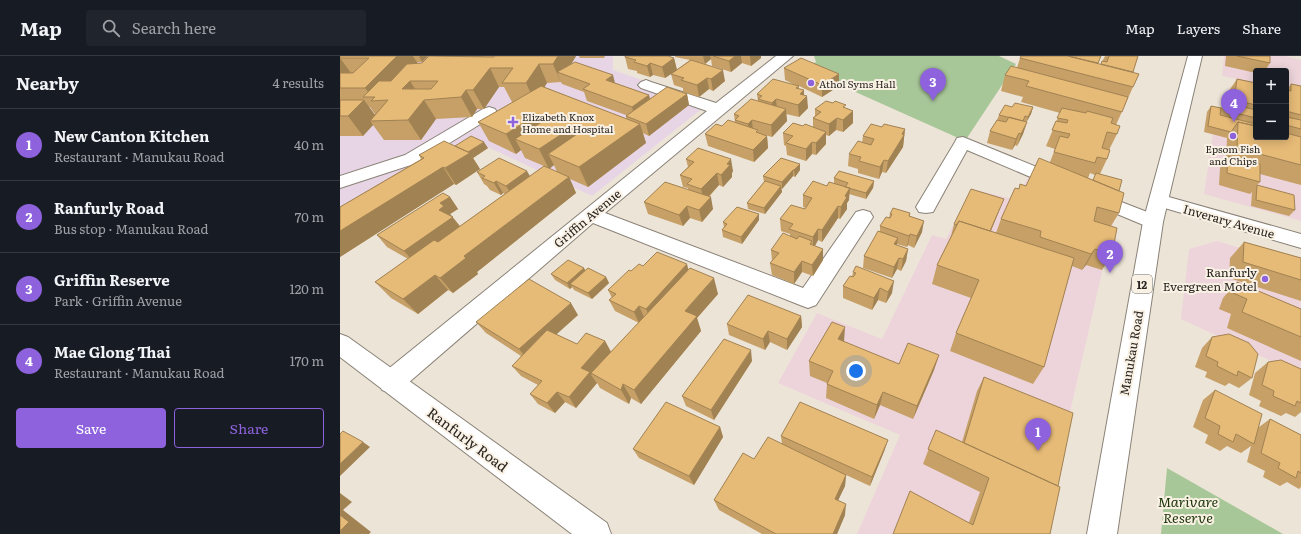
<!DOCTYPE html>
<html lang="en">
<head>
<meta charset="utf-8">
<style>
	body { margin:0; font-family:Literata,serif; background:#20242c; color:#f1f3f6 }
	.controls { position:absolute; right:12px; top:12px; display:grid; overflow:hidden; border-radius:4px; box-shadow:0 2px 10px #0003 }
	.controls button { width:36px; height:36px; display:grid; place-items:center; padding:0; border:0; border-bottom:1px solid #363941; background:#171b24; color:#f1f3f6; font:20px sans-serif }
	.you { position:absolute; left:516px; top:315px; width:14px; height:14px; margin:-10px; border:3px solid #fff; border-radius:50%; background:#1a73e8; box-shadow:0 0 0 6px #1a73e833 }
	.badge { display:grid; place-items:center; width:26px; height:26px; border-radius:50%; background:#8e62dc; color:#fff; font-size:13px; font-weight:700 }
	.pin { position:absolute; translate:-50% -33px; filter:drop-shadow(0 1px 2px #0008) }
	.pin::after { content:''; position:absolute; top:21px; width:14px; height:12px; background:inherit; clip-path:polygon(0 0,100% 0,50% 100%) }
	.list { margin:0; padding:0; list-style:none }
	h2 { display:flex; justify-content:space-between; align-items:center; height:52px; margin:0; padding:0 16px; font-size:17px }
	h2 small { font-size:13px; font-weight:400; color:#9ea1a6 }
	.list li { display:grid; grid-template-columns:26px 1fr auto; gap:12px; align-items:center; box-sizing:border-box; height:72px; padding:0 16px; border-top:1px solid #363941 }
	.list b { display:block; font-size:15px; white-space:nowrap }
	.list p { margin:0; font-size:13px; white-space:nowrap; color:#9ea1a6 }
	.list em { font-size:13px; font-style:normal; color:#9ea1a6 }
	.actions { display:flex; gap:8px; padding:12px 16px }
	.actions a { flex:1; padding:9px 0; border:1px solid #8e62dc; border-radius:4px; text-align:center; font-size:14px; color:#8e62dc }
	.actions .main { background:#8e62dc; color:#fff }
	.icon { flex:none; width:22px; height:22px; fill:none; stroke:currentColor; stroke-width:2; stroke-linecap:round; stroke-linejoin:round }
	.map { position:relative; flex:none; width:961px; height:478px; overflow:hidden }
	header { display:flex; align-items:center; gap:24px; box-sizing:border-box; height:56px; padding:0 20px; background:#171b24; border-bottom:1px solid #363941 }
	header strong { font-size:19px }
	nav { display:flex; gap:22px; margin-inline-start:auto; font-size:14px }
	.search { width:280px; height:36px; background:#20242c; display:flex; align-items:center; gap:10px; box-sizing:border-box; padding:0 14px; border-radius:4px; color:#9ea1a6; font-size:15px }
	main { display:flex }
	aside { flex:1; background:#171b24 }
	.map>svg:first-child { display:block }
	.commercial { fill:#edd4db }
	.medical { fill:#e7d5e6 }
	.green { fill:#a8c799 }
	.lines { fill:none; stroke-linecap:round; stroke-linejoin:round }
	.minor-casing { stroke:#8a8277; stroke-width:2 }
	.major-casing { stroke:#8a8277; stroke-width:2 }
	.minor { fill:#fff; fill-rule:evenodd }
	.major { fill:#fff; fill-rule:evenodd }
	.wall { fill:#c6a066; fill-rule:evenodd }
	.shaded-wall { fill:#a18253 }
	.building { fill:#e6ba77; stroke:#a18253; fill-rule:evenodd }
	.poi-dot { fill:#8e62dc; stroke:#faf1e5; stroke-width:1.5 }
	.labels { text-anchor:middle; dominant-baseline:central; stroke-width:4; stroke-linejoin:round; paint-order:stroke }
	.far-poi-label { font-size:10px; fill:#272420; stroke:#faf1e5; text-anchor:start }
	.shield { fill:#faf1e5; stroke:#66625b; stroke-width:1 }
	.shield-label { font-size:11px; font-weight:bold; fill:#272420 }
	.street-label { font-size:12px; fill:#272420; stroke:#faf1e5 }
	.poi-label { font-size:12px; fill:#272420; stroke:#faf1e5; text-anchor:end }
	.near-street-label { font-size:14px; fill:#272420; stroke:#faf1e5 }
	.near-park-label { font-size:14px; font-style:italic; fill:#1a3508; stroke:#faf1e5 }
</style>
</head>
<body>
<header>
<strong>Map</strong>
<div class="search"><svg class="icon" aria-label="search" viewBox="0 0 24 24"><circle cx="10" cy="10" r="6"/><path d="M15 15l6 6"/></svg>Search here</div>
<nav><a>Map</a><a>Layers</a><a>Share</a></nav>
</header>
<main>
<aside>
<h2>Nearby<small>4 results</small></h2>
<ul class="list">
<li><span class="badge">1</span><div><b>New Canton Kitchen</b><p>Restaurant · Manukau Road</p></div><em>40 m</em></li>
<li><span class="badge">2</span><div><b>Ranfurly Road</b><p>Bus stop · Manukau Road</p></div><em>70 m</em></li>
<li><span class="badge">3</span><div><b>Griffin Reserve</b><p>Park · Griffin Avenue</p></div><em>120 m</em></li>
<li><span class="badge">4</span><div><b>Mae Glong Thai</b><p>Restaurant · Manukau Road</p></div><em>170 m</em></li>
</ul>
<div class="actions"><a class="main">Save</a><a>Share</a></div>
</aside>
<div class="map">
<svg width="961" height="478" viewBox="0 0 961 478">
	<rect width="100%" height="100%" fill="#ede4d8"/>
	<path class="commercial" d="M884,0H945L961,4V38L946,34V15H916V27L882,20Z
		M876,57L916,81H946L961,77V165L864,138Z
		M692,112L778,147L702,478H517L560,379L438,327L477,257L542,283L592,179L606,183L632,133L677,144Z
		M877,185L961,210V319L841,263L849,193Z"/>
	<path class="medical" d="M0,0H273V14L369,47L252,140L135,85L0,167Z"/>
	<path class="green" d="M474,0H659L676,8L625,85L511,34L465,12L476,6Z
		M827,412L943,478H821Z"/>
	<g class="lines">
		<g class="minor-casing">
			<path id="minor" d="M436,0H453L265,157L463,232L516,156L523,154L530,156L533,161L476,249L468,252L460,249L253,167L60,334L51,337L42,334L39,326L42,318L367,55L301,32L298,29L301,26L306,24L311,26L376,47Z
				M149,51L155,53L157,56L155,59L77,107L0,132V120L65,99L143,53Z
				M623,81L726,123L729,127L726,131L720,133L714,131L627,94L593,156L586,157L579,156L576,151L615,86L617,82Z
				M753,135L820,161L823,166L820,171L813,173L746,145L744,141L746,137Z
				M818,138L961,178V192L811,148L809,144L811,140Z"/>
		</g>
		<g class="major-casing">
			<path id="major" d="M848,0H862L823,166L777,478H747L803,166Z
				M0,278L8,281L267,467L271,478H232L0,301Z"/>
		</g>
		<use href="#minor" class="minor"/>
		<use href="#major" class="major"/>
	</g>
	<path class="wall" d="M0,0H88L82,6H77L78,7H82L88,1V0H236L231,8L275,27L309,39L310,43L347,38L349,49L309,80L303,77L306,87L248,131L230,123L236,137L137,216L138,218L113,237L108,234L78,258L51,242L35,226L68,203L47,191L37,179L110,141L118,153L110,158L120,170L165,138L163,137L161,139L150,134L147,130L144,128L137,116L190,120L204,110L185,102L181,94L176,98L149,85L138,66L173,46H172L164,31H159L144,53H137L132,61L96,63L81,84H44L33,69L23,80H0ZM221,26L222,28L244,36L247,45L286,59V63L204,31L207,27ZM29,51H30L35,58V59ZM214,109L217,116L209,113Z
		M239,0H265L264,2H240Z
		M335,0H421V2L411,10L402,7L391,16L372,10L371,3L365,8L353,5L385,25L373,35L369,33L359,41L343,36V32L334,29L331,18L350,4L335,1Z
		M761,0L758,8H761L765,0H798L793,16V31L776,69L777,78L769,94L767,103L760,118L779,135V157L771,170L772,198L762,214L746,209L742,214L732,210L704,311L693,328L610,295L616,277L631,242L592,228L597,209L611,180L614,168L659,155L651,175L656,177L661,163L679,132L680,128L686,130L710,106L715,93L706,90L720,57L681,46L683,41L661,35L665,19L677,12L680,2ZM750,117L755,119L753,124L748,122Z
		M886,0H930V7L925,15H916V17L885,10Z
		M285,1L334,2L337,14L325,22L313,19L310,21L297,17V15L288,13Z
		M444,12L499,30L482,41L459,30V33L464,34V39L468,52L459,61L446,58L447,65L432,81L418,77L427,80L428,92L414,106L368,90L365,78L382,70L395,67L394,58L418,45L417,38L455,29L445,24Z
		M897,23L916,27V81H946V34H947L951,28L961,30V129L920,118V126L917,129L955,154L949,160L911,150L912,136L910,138L879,129L880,112L886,104L887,82L864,76L867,56L871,50L881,52L884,46L885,47L886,39Z
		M672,51H693L691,58L686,66H687L683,78L677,90L675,89L672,94L647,87L650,75L657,64L659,59Z
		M506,52L513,55V67L503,76L496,74L489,80L486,79V88L476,99L472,98L466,105L447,99L446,90L444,89L443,77L463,70L473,71V62L475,60V53Z
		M542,71L565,73L563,91L546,117L542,116L539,123L518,117V113L508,110L509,98L522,87L523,80Z
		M115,90L148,92L133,102L140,113L116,129L114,128L0,201V151L81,103L79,99Z
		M441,102L460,114L455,121L453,120L442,133L441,132L442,136L425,158L408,153L407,147L424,126L423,120Z
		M346,103L393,115L392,117V121L383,131L379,129L369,141L373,153L362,166L350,162L343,170L308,158L304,146L348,134V132L343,131L340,119L348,111Z
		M494,122L534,125L533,132L526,143L509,138V144L507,147V153L500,163L498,162L482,186L478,184L475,190L483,193V204L473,220L462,216L454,228L432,219L430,207L432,205L431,194L450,180V178L441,175L440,163L465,153L466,152L463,151V139L487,130L494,127Z
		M570,157V160L582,176L574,192L568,189L567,191L557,188V189L568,193L566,205L561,215L557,213L552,222L523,212L524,200L540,175V170L549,162L550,158Z
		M419,164L402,188L383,181L382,174L384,171L383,166Z
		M904,186L961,202V245L889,222L890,202Z
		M303,210L349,213L378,238L357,262L361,275L301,348L291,342L289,348L260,332L252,318L257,327L236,352L225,346L215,357L198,348L190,338L198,329L181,320L172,310L181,300L146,277L136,266L238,259L216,278L237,288L265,285L271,296L299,267L275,255L269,244L272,242L268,234L291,215Z
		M244,212L245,215L266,221L269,227L252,243L234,234L232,231L230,233L215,224L211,218Z
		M513,216L552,237L546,247L538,244L532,254L503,242V230L512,221Z
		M897,226L961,253V305L887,272L891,258L879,253L883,242Z
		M461,260L462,271L447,294L430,286L425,294L389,279L387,268Z
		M872,281L912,322L899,332L889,327L885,330L865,321L867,316L855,311L862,292Z
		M504,286L559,308L599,299L594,314L573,363L540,349L534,363L486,342L487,327L470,320L469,305Z
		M412,305L374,364L346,350L342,340Z
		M928,306L961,313V356L955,361L946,357L941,360L919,350L921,345L909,339L915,317Z
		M644,321L718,430L710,478H553L629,466L640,436L583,408L596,374L622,386L637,335Z
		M875,334L919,371L930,363L961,379V431L959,433L947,426L940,430L923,421L925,415L907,406L911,390L901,397L887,390L880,395L865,387L868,379L853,371L863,344Z
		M380,371L383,381L354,429L299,402L293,393Z
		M441,380L545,393L530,430L506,419L505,430L498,444L505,459L497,478H422L379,454L374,444L414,403L442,388Z"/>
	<path class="shaded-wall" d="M0,0V2L14,21L0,32Z
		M57,0H73L78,8L35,41H32L25,32Z
		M79,0H88L82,6Z
		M120,0H143V2L119,1Z
		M218,0H236L225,19L217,16L221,27L213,8Z
		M363,0H370L371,3L365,8Z
		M395,0H401L402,7L391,16L389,5Z
		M410,0H421V2L411,10Z
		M334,2L337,14L325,22L322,11Z
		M310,7L313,19L310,21L307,10Z
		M199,8L207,27L195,46L186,27Z
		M150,12L159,31L144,53L133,34Z
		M383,14L385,25L373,35L371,23Z
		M499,18V30L482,41V29Z
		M273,19L276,31L266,24Z
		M367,22L369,33L359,41L357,29Z
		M70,25L82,44L62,33Z
		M126,34L137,53L132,61L121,41Z
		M464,34V44L467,40L468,52L459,61L458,49L460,38Z
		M347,38L349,49L309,80L306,68Z
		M309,39L312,51L295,63L292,51Z
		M436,43L437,55L433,59L432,47Z
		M24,44L38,63L30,65L33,69L23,80L8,60Z
		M84,44L96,63L81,84L68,64Z
		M693,51L691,58L686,67L688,61Z
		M446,53L447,65L432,81L431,69Z
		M513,55V67L503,76V64Z
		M198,58L207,77L175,83L181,94L176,98L166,78Z
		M497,62L496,74L489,80V68Z
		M412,64L413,75L409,80L408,68Z
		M687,66L683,78L677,90L681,78Z
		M300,68L306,87L248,131L239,111Z
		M231,72L239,92L208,98L214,109L209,113L199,93Z
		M565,73L563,91L546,117L548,105Z
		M486,76V88L476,99V87Z
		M679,77L675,89L672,94L676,83Z
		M427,80L428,92L414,106L413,94Z
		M144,86L148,92L133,102L140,113L116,129L105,112L122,100Z
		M472,86V98L466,105V93Z
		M391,103L393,115L392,117V121L383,131L381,119L387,108Z
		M544,104L542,116L539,123L540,111Z
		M460,108V114L455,121L454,114Z
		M103,111L114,128L0,201V175Z
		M453,114V120L442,133V126Z
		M187,115L194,127L173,141L166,130Z
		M377,117L379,129L364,145L361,133Z
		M229,121L236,137L137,216L138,218L113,237L100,222L124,200Z
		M156,125L163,137L161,139L154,127Z
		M534,125L533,132L526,143V137Z
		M441,130L442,136L425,158L424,152Z
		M510,132L509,144L507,147V153L500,163L501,151L505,140Z
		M110,141L118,153L110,158L122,173L74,206L64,195L99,154L100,147Z
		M371,141L373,153L362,166L359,154Z
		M664,143L644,191L648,180Z
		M347,150L350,162L343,170L339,159Z
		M498,150V162L482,186V174Z
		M419,158V164L402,188L401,181Z
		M584,165L582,176L574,192L577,180Z
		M478,173V184L473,193V181Z
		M570,178L568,189L567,191L569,180Z
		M558,182L556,194L554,188Z
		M483,193V204L473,220L472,209Z
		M568,193L566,205L561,215L563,203Z
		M755,193L746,209L742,214L751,198Z
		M559,202L557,213L552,222L554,211Z
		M462,205V216L454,228V216Z
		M347,208L350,220L311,264L306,253Z
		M244,212L247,218L230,228L232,231L230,233L227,227Z
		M95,219L108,234L78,258L63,243Z
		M266,221L269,227L252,243L248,237Z
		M374,222L378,238L357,262L361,275L301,348L294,334L345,255Z
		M554,225L552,237L546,247L548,236Z
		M540,232L538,244L532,254L534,242Z
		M231,247L238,259L188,304L179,293Z
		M299,250L304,261L299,267L294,256Z
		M461,260L462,271L447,294V283Z
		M505,271L504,286L498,283Z
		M428,275L430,286L425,294L423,283Z
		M265,285L271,296L251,319L257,327L236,352L229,341L241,312Z
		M411,294L412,305L374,364L371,354Z
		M599,299L594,314L573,363L577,350Z
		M283,328L291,342L289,348L281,334Z
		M217,336L225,346L215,357L207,347Z
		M543,336L540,349L534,363L537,349Z
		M380,371L383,381L354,429L349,420Z
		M548,384L545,393L530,430L532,421Z
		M23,386L30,391L0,420V408Z
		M506,419L505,430L494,453L495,443Z
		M0,437L12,446L3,454L31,476L29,478H0Z
		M506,448L505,459L497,478H493Z"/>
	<path class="building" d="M0,0H57L25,32H0V17H13L29,2H0Z
		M89,0L154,1V0H218L213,8H199L186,27H162L173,12H150L133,34H126L121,41L84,44L68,64L30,65L48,44L31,45L35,41H23L39,25H51L67,8L82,7ZM70,25H98L91,33H62Z
		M285,0H328L334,2L322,11L310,7L307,10L294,6L296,4L285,1Z
		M373,0H395L389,5Z
		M681,0H728L799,18L793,31L680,2Z
		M728,0H761L758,7Z
		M769,0H798L793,16L761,8L762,5L767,6Z
		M897,0H930V7Z
		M461,2L499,18L482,29L444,12Z
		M351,4L383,14L371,23L367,22L357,29L341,24L344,22L331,18Z
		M235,6L273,19L266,24L309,39L292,51L243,33L250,28L217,16Z
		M671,10L788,41L782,56L686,30L689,25L665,19Z
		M433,23L459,30L456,32L464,34L460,38L467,40L458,49L436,43L432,47L418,43L422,40L417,38Z
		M897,23L916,27V49L894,44Z
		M951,28L961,30V59L946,55V34L951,35Z
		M201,30L300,68L239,111L208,98L240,76L231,72L199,93L175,83L208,62L198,58L166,78L138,66Z
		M327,31L347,38L306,68L286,60Z
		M411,43L446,53L431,69L412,64L408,68L395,64L399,60L394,58Z
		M0,44H24L8,60H0Z
		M486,45L493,47L495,45L506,49L503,51L513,55L503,64L497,62L489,68L473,62L481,56L475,53Z
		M884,46L916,54V62L884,54Z
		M675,47L693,51L688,61L685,60L683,65L659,59L665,49L672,51Z
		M871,50L881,52L880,59L916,68V70L898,66L891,76L868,70Z
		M722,52L746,57L747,55L773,62L771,67L780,70L777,78L767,76L762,92L770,94L767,103L757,101L755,107L714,96L720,80L728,82L730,78L712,74L716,65L727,67L728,64L717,62Z
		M669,61L687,66L681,78L679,77L676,83L650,75L657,64L666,66Z
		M946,61L961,64V73L946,69Z
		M388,64L418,74L416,76L427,80L413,94L365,78L376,68L382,70Z
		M898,66L916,70V81H946V77L961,81V109L897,92Z
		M453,67L463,70L465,68L486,76L476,87L472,86L466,93L446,87L453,80L443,77Z
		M531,68L542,71L544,68L565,73L562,78L564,79L548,105L544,104L540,111L519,105L521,101L509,98L518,85L531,89L534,83L523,80Z
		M131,80L144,86L128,96L115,90Z
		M104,85L130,97L105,112L103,111L0,175V151L84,102L79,99Z
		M358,92L391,103L387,108L390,109L381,119L377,117L361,133L347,128L352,123L340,119L354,106L346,103Z
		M888,100L920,108V126L887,117Z
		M159,102L187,115L166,130L156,125L154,127L142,122L145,120L137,116Z
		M441,102L460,108L454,114H453L442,126L423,120Z
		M699,102L784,137L779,157L757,151L754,165L777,172L772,198L755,193L751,198L700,181L701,175L661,163L675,132L679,133L680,128L686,130Z
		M204,110L229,121L124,200L126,202L100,222L95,219L63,243L35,226L94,184L98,186Z
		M499,115L534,125L526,137L505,131L508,127L494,122Z
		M756,117L782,124L779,135L753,124Z
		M425,125L441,130L424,152L407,147Z
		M473,125L487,130L489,126L510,132L505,140L507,141L501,151L498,150L482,174L478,173L473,181L449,173L453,168L440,163L451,149L465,153L472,142L463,139Z
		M325,126L371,141L359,154L347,150L339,159L304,146Z
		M917,129L954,139L955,154L916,144Z
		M631,133L664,143L650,175L619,165L616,169L614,168Z
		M103,137L110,141L100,147L104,150L99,154L113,161L64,195L37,179Z
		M397,151L419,158L401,181L382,174L387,168L383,166Z
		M553,152L570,157L569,160L584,165L577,180L570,178L569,180L540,170L546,161L550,162L552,158H550Z
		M619,165L734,202L704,311L616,277L639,224L597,209Z
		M538,175L558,182L554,188L568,193L563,203L559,202L554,211L524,200Z
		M443,177L457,183L459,180L472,185L470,188L483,193L472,209L462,205L454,216L430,207L439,197L431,194Z
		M904,186L961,202V224L903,206Z
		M317,196L347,208L306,253L299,250L294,256L269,244L276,238L268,234L289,214L291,215L299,208L303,210Z
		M228,204L244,212L227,227L211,218Z
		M516,210L554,225L548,236L540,232L534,242L503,230L510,220L513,221L516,217L513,216Z
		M248,212L266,221L248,237L230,228Z
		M350,212L374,222L345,255L357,260L294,334L283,328L281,334L251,317Z
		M189,223L231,247L179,293L136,266Z
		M897,226L961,253V281L902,256L907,243L893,237Z
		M408,239L461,260L447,283L428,275L423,283L387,268Z
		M492,266L505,271L498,283L559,308L568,287L599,299L577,350L543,336L537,349L487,328L493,315L469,305Z
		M207,274L237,288L246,277L265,285L241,312L250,316L229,341L217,336L207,347L190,338L202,325L172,310Z
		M889,278L909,287L918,298L912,322L898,315L897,320L877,310L878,306L866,300L872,281Z
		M384,283L411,294L371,354L342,340Z
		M941,304L961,313V347L957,345L955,350L933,340L934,335L922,329L928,306Z
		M644,321L733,357L718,430L624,387Z
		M875,334L922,358L914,388L896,378L893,386L878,378L880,370L865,362Z
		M326,346L380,371L349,420L293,393Z
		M460,346L548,384L532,421L441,380Z
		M930,363L961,379V417L958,415L956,422L938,412L940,407L921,397Z
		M596,374L720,431L710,478H553L570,435L633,469L649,422L588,393Z
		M3,375L23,386L0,408V378Z
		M428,381L506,419L495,443L506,448L493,478H436L374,444L403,397L414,403Z
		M0,459L9,466L0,475Z"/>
	<g class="poi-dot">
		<circle cx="471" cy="27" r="4"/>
		<path d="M171 60h4v4h4v4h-4v4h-4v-4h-4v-4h4z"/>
		<circle cx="893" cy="80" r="4"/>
		<circle cx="925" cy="223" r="4"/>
	</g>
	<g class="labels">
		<g class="far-poi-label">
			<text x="479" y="27">Athol Syms Hall</text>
			<text x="182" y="60">Elizabeth Knox<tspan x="182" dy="12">Home and Hospital</tspan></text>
			<text x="893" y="92" text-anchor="middle">Epsom Fish<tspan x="893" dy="12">and Chips</tspan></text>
		</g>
		<rect class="shield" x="792" y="219" width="20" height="18" rx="3"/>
		<g class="shield-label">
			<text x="802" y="228">12</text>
		</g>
		<g class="street-label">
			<text transform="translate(247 162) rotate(-40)">Griffin Avenue</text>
			<text transform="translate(889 165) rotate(16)">Inverary Avenue</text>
			<text transform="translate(791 297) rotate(-80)">Manukau Road</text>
		</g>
		<g class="poi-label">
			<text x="917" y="216">Ranfurly<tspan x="917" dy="14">Evergreen Motel</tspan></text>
		</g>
		<g class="near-street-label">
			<text transform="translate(128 383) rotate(37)">Ranfurly Road</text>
		</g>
		<g class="near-park-label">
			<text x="848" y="445">Marivare<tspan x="848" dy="16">Reserve</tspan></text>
		</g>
	</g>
</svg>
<div class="controls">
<button>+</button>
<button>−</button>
</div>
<div class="you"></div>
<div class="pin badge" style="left:698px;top:395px">1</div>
<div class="pin badge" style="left:770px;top:217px">2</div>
<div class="pin badge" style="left:593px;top:45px">3</div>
<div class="pin badge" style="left:894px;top:66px">4</div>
</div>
</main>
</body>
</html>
